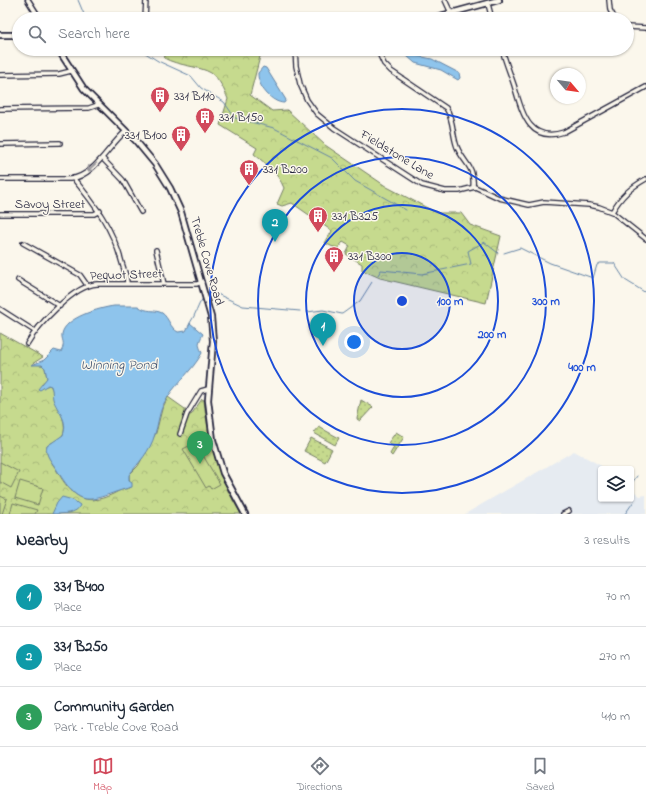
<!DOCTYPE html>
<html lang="en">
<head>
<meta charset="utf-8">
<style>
	body { margin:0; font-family:"Indie Flower",sans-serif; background:#f2f2f3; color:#1f2937 }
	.controls { position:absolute; right:12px; bottom:12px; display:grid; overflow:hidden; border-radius:4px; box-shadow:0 1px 3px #0004 }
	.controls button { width:36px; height:36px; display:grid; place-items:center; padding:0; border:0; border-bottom:1px solid #e0e1e3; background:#fff; color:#1f2937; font:20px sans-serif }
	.compass { position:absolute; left:550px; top:68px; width:36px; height:36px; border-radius:50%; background:#fff; box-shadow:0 1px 3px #0004; rotate:119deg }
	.you { position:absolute; left:354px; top:342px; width:14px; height:14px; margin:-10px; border:3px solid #fff; border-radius:50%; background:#1a73e8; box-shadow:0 0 0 6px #1a73e833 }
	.badge { display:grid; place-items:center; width:26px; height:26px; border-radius:50%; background:#d1495b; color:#fff; font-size:13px; font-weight:700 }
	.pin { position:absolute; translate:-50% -33px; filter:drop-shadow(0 1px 2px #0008) }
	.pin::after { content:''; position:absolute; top:21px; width:14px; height:12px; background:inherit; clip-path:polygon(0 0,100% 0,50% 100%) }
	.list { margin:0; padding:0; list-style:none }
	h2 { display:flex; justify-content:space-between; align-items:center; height:52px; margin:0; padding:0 16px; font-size:17px }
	h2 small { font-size:13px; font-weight:400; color:#747a83 }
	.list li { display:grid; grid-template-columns:26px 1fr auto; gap:12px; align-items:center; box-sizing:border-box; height:60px; padding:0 16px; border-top:1px solid #e0e1e3 }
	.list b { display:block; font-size:15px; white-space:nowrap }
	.list p { margin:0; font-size:13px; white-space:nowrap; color:#747a83 }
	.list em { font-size:13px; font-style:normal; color:#747a83 }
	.icon { flex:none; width:22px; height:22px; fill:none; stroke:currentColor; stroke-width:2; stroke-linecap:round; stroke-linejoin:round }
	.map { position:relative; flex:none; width:646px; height:514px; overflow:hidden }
	.search { position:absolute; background:#fff; box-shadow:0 1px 3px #0004; left:12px; right:12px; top:12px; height:44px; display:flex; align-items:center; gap:10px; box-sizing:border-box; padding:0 14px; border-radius:22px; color:#747a83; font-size:15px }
	.sheet { height:232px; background:#fff }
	nav { display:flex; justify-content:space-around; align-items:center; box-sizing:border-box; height:56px; border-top:1px solid #e0e1e3; background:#fff; font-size:11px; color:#747a83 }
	nav a { display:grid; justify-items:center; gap:2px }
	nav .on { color:#d1495b }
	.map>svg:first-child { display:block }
	.built { fill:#e6ebf1 }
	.grass { fill:url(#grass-dots); stroke:#747e64 }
	.forest { fill:url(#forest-crowns); stroke:#747e64 }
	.garden { fill:#c6da8e; stroke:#747e64 }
	.water { fill:#8ec4ec; stroke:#6383a5 }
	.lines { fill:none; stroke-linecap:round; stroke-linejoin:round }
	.stream { stroke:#6383a5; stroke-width:1 }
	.minor-casing { stroke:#22223b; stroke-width:6 }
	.tertiary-casing { stroke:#22223b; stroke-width:7 }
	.secondary-casing { stroke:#22223b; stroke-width:8 }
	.minor { stroke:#fbf7ec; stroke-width:3.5 }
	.tertiary { stroke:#fbf7ec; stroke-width:4 }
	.secondary { stroke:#fbf7ec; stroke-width:4.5 }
	.oneway { stroke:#99979c }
	.ring { fill:none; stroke:#1d4ed8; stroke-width:2 }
	.labels { text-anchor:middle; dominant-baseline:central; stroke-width:3; stroke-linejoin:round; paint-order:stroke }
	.poi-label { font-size:13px; fill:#22223b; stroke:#fbf7ec; text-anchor:start }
	.street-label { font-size:13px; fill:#22223b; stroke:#fbf7ec }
	.water-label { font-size:14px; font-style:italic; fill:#425370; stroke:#fbf7ec }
	.centre { fill:#1d4ed8; stroke:#fbf7ec; stroke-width:2 }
	.ring-label { font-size:12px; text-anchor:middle; font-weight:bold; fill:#1d4ed8; stroke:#fbf7ec; stroke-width:3; stroke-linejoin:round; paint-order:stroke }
</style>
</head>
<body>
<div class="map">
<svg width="646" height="514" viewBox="0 0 646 514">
	<defs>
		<pattern id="grass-dots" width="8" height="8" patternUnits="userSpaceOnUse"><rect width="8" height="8" fill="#c6da8e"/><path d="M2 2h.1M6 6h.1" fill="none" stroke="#aabb7b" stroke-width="1.8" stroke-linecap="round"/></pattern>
		<pattern id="forest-crowns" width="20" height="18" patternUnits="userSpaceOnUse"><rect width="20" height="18" fill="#c6da8e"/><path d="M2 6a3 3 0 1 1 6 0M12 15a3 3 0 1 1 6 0" fill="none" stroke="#aabb7b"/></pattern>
	</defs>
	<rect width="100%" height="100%" fill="#fbf7ec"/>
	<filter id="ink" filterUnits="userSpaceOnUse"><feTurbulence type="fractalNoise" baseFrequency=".025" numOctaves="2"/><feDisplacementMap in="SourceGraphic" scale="8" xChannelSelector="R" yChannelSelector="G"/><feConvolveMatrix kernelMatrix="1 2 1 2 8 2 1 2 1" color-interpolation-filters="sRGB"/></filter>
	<g filter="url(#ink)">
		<path class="built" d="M574,451L607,469H601V499H631V489L640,496L646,495V514H465Z"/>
		<path class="grass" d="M361,400L373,407L360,421L357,419Z
			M319,427L339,438L335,445L314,433Z
			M396,432L404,437L392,456L390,454L394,447L388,443Z
			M311,438L332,449L325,462L304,451Z"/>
		<path class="forest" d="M168,49H262L250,95L272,111L287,110L325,145L387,187L437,213H461L470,225L501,236L486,303L380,278L362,270V264L346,254L350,246L343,242L337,249L325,243L332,231L292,203L282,206L277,204L284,188C278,173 266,164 254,154L257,148L220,125L228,99C224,90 220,79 211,73C200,66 178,66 164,58Z
			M0,333L43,357L32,364L42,365L45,368L47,378L43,387L50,385L52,389C55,400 70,426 62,436C58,441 51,442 47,446C46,457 52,462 57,471C71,495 84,508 113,494C119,491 123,488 130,488L129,475L138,466L156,433L162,409L168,397L185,409V412L191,415L202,399L204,400C208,442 219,478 241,514H0Z"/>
		<path class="garden" d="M189,446L192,451L198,447L220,484L211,489L209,486L206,488L183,449Z
			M0,462L19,472L11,488L0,482Z
			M20,481L43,488L38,505L15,498Z
			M0,496L7,499L2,514H0Z
			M13,503L37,510L35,514H10Z"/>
		<path class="water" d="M408,52L418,56L432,59L459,73L460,78L458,80L441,70L415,63L407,56Z
			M263,67L266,68L286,100L284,103C272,103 257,86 258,73Z
			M114,306H138C147,313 154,309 162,313C169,318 170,328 178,332L186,331L190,323L203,334C198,344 198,343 202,353C192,372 173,385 163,405C159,413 158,425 155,434C150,452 139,462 129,475V481L132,483V487C91,498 83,514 57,470C53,463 44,455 47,446L63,435C69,420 57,411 53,399C52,394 53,391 51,386L48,385L40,390L38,389L47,378L45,368L42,365H32L44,360L54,350L61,352C66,342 61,340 62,334C65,317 100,308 114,306Z
			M62,497L73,500L80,505C78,514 61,514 52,514L57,503Z"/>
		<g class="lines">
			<path class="stream" d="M78,0L86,19
				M106,49H111
				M139,49L158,61L191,76L201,88L224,102L235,118L274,128L332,158L355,181L406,210
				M504,253L520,248L550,263L593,278L597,265L600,263H614L625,280L646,293
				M378,275L381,270L422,274L471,264L468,251L484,242L498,253
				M209,293L213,292L243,306L300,311
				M307,312L323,310L342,314L360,301L372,282
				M190,323C196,315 197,306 203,298
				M631,484L637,476
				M625,514L634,501L631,493"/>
			<g class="minor-casing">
				<path id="minor" d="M445,0L451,13
					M609,0L610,10L615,19
					M488,4L492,19
					M145,19L146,0
					M627,27L646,28
					M295,49L296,66L300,84L307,100L317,114L334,128L422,185L445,191H459L475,187L499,198L529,205L544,202L589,205L599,207L612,212L646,239
					M377,49L384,64L391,71L446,108C454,120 452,134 457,147C464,164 475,166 473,187
					M502,49C505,61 510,73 514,85C522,111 528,144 564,132L646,87
					M0,75L59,74L71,71
					M0,109L89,108L98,105
					M0,144L60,143
					M102,158L123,180L141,212
					M73,178C95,204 113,229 122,263C124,270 127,276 127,284
					M0,179H70C95,176 108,146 126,131
					M612,212C621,196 630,188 646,179
					M0,214H94L100,211
					M23,243L80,275L87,285
					M156,250L164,284
					M18,280L60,306
					M0,309L36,332
					M27,344C38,325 74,285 97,284H197L202,282
					M180,434L187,414L201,391L208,389
					M563,514L569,511"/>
			</g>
			<g class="tertiary-casing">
				<path id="tertiary" d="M28,0L40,19"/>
			</g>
			<g class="secondary-casing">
				<path id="secondary" d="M429,19L499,0
					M0,35H19
					M58,49L84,89L136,141L155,164L170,188L181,212L211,317L213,341L208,400L213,440L223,473L245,514"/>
			</g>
			<use href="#minor" class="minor"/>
			<use href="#tertiary" class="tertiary"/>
			<use href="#secondary" class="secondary"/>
		</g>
		<defs><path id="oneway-shaft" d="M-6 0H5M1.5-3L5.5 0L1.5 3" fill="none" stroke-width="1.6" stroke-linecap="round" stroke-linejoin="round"/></defs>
		<use class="oneway" href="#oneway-shaft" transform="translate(92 167) rotate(138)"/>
	</g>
	<circle cx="402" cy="301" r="48" fill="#1d4ed8" fill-opacity=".12"/>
	<g class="ring">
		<circle cx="402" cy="301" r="48"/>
		<circle cx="402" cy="301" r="96"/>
		<circle cx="402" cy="301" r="144"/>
		<circle cx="402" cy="301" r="192"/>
	</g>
	<defs>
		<g id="building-pin" transform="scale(1)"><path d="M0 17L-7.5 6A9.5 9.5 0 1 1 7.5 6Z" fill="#d1495b" stroke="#fbf7ec"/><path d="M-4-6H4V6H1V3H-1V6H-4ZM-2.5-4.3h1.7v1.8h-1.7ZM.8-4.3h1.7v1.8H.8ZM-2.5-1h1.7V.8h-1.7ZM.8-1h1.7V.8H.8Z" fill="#fff"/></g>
	</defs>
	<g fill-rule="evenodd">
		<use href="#building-pin" x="160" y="96"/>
		<use href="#building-pin" x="205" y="117"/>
		<use href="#building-pin" x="181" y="135"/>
		<use href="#building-pin" x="249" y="169"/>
		<use href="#building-pin" x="318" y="216"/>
		<use href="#building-pin" x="334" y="256"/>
	</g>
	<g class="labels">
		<g class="poi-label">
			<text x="174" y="96">331 B110</text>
			<text x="219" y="117">331 B150</text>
			<text x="167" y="135" text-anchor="end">331 B100</text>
			<text x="263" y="169">331 B200</text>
			<text x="332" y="216">331 B325</text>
			<text x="348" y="256">331 B300</text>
		</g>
		<g class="street-label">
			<text transform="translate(397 155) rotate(31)">Fieldstone Lane</text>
			<text x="50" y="204">Savoy Street</text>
			<text transform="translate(207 261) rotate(74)">Treble Cove Road</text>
			<text transform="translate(126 275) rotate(-2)">Pequot Street</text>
		</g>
		<g class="water-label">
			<text x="119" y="365">Winning Pond</text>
		</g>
	</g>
	<circle cx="402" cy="301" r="6" class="centre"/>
	<g class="ring-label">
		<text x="450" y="305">100 m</text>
		<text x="546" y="305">300 m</text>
		<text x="492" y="338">200 m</text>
		<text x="582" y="371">400 m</text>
	</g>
</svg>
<div class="controls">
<button><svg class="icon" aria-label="layers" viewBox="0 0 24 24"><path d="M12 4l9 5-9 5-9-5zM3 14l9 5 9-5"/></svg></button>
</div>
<svg class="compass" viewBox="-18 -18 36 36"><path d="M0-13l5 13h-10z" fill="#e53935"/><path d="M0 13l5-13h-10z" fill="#747a83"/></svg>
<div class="you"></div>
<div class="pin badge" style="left:323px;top:346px;background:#0f9aa8">1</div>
<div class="pin badge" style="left:275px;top:242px;background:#0f9aa8">2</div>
<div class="pin badge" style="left:200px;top:464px;background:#2e9e5b">3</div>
<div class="search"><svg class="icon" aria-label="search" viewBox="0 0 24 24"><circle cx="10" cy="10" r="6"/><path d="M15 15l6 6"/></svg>Search here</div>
</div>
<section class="sheet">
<h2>Nearby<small>3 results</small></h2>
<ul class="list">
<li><span class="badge" style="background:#0f9aa8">1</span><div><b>331 B400</b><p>Place</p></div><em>70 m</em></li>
<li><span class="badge" style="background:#0f9aa8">2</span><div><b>331 B250</b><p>Place</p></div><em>270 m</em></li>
<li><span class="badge" style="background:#2e9e5b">3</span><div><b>Community Garden</b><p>Park · Treble Cove Road</p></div><em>410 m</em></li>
</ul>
</section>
<nav>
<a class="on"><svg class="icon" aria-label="map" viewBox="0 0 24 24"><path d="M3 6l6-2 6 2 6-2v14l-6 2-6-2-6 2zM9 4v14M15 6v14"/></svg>Map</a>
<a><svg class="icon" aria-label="directions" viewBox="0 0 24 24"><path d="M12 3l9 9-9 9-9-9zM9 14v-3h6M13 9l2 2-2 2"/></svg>Directions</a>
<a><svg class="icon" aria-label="saved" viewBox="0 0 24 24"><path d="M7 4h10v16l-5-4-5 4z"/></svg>Saved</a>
</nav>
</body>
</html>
